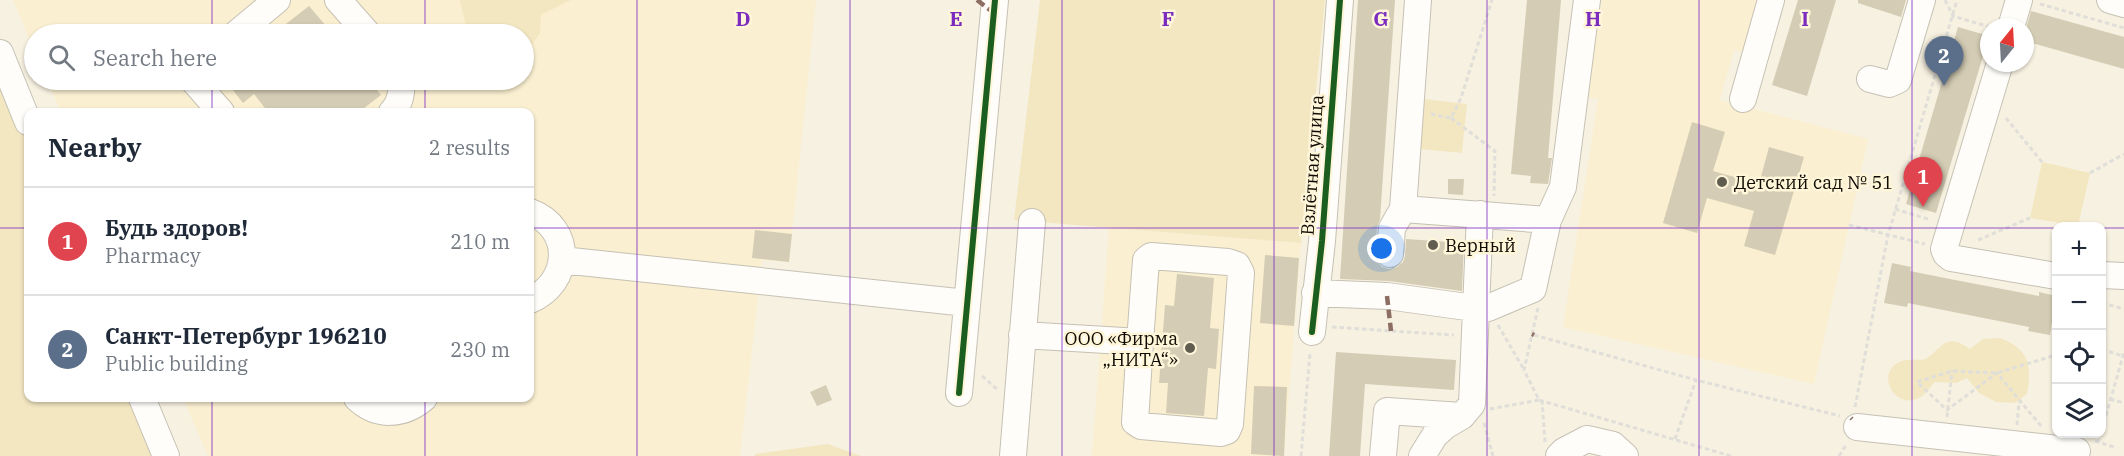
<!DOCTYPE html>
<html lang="en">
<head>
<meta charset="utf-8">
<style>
	body { margin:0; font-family:"IBM Plex Serif",serif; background:#f6f6f7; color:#1f2937 }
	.controls { position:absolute; right:18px; bottom:18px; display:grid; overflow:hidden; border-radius:12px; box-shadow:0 2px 4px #0004 }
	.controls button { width:54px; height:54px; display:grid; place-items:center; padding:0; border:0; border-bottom:2px solid #e0e1e3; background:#fff; color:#1f2937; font:30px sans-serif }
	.compass { position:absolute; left:1980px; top:18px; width:54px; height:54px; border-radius:50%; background:#fff; box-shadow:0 2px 4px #0004; rotate:18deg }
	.you { position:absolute; left:1382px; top:249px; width:21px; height:21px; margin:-15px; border:4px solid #fff; border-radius:50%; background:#1a73e8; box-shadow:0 0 0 9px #1a73e833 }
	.badge { display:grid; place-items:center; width:39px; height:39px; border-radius:50%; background:#7c3aed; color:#fff; font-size:20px; font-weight:700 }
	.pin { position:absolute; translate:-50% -50px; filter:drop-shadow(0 2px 3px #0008) }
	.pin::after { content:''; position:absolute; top:32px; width:21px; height:18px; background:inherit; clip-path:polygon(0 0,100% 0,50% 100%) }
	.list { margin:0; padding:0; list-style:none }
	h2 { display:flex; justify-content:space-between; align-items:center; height:78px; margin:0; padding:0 24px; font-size:26px }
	h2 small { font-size:20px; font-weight:400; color:#747a83 }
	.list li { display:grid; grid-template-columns:39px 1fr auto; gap:18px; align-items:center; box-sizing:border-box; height:108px; padding:0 24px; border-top:2px solid #e0e1e3 }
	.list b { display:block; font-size:22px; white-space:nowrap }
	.list p { margin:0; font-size:20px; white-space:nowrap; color:#747a83 }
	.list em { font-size:20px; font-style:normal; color:#747a83 }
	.icon { flex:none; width:33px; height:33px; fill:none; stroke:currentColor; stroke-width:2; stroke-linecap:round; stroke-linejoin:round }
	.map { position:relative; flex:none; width:2124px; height:456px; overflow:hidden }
	.search { position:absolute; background:#fff; box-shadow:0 2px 4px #0004; left:24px; top:24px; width:510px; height:66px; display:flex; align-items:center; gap:15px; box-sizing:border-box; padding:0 21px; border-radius:33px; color:#747a83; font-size:22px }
	.panel { position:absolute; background:#fff; box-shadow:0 2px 4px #0004; left:24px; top:108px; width:510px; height:294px; border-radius:12px }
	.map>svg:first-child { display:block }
	.built { fill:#faefd0 }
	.green { fill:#f3e7c2 }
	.building { fill:#d4ccb4 }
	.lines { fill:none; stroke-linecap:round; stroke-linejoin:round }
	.minor-casing { stroke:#c6c1b4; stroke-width:28 }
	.path { stroke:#e0ded9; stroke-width:3; stroke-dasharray:4.5 3; stroke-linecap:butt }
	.minor { stroke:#fefdfa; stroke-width:26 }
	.quiet { stroke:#8d6e63; stroke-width:4.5; stroke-dasharray:9 4.5; stroke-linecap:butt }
	.cycleway-casing { stroke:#fff5d9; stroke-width:10 }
	.cycleway { stroke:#1b5e20; stroke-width:6 }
	.grid { fill:none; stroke:#7b2cbf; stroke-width:1.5; stroke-opacity:0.55 }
	.poi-dot { fill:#605c50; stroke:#fff5d9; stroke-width:2 }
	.labels { text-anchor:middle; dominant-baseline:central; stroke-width:5; stroke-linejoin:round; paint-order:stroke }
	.street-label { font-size:18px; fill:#0f0b02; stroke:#fff5d9 }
	.poi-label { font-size:18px; fill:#0f0b02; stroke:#fff5d9; text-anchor:start }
	.grid-label { font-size:20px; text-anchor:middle; font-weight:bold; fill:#7b2cbf; stroke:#fff5d9; stroke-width:5; stroke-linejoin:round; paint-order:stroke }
</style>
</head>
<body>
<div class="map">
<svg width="2124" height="456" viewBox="0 0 2124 456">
	<rect width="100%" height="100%" fill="#f7f1e1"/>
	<path class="built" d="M13,0H816L789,262L762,260L740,456H208L183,398H530V112H61L47,80H524V34H34V50Z
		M1602,0H1764L1749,53L1734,50L1720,100L1868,139L1814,384L1563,327L1598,99L1587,97Z
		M1109,228L1301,243L1284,456H1092Z"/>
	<path class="green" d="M460,0H571L541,15L540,33L524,56V34H470L465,22Z
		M1040,0H1325L1301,243L1014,220Z
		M0,38L30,112H28V398H151L176,456H0Z
		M1424,99L1467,104L1462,153L1419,149Z
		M2042,162L2090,173L2078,226L2030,218Z
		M2000,338C2029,349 2032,365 2027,394L2015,403L1996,402L1979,393L1967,378L1956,383L1935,382C1930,387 1925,395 1919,398C1895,410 1875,374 1899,362C1907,358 1917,361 1926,359C1943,346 1947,332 1970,349L1983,339Z
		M828,444L861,456H755V454Z"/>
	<path class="building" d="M1358,0H1395L1380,219L1377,227L1375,253L1376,260L1382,267L1389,269L1397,267L1403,262L1405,256L1406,239L1464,243L1462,291L1389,281L1340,279Z
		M1527,0H1561L1548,158H1552L1548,184L1530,183L1531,176L1511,174Z
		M1798,0H1836L1807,96L1772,85Z
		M1858,0H1906L1901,17L1858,3Z
		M309,6L333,34H273Z
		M2031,11L2124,37V69L2025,41V32Z
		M1958,27L1989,36L1936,213L1906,204Z
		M225,80H369L381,95L359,112H268L254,94L243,103Z
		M1692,122L1725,132L1713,171L1759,184L1769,147L1804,157L1775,255L1744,246L1754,211L1707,198L1697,233L1663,223Z
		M1448,179H1464L1463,195L1448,194Z
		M755,230L792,234L789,262L752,258Z
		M1265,255L1299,258L1294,326L1260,323Z
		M1892,263L1911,267L1910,271L1955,280L2039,296V292L2056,296L2050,335L2028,331L2029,327L1908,303L1907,307L1884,303Z
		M1177,274L1214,278L1210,328L1219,329L1216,369L1208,368L1204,416L1166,413L1168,383H1159L1165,305L1174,306Z
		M1336,352L1456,360L1454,390L1365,384L1360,456H1329Z
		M826,385L832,400L817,406L810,392Z
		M1254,386L1287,387L1284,456L1251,454Z"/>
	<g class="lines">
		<g class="minor-casing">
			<path id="minor" d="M338,0L368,34
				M1418,0L1403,209L1548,220
				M2110,0L2124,4
				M2011,27L2019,0
				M236,34L277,0
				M0,53L28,122
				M2000,63L1944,249L1946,254L1951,258L2056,276
				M1870,79L1889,84L1898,80L1922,0
				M193,80L221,112
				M1743,99L1771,0
				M392,112C400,104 403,91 400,80
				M530,212C574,228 571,283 530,300
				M1390,254L1392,228L1403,209
				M562,260L967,303
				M2102,275L2124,276
				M1315,293L1387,296L1474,308H1488L1533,289L1548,220L1563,187L1587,0
				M1312,332L1322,241L1340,0
				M1022,335L1140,342L1135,422L1141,426L1221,433L1227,431L1230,424L1241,273L1237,265L1228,262L1151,256L1146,260L1140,342
				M959,393L995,0
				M142,398L166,456
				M357,398C377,417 403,416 424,398
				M1857,427L2077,451
				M1013,456L1032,222
				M1383,456L1387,411L1462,416
				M1422,456L1435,435L1445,426L1462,416L1472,404L1480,214
				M1559,456L1564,451L1587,439L1613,445L1625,456"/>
		</g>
		<path class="path" d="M1945,0L1953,16L1990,27
			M2040,4L2124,28
			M1431,114L1451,118L1461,98L1492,0
			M1451,118L1495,151L1494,196
			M2006,118L2042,162
			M2090,173L2124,154
			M1895,209L1931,220
			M1849,225L1925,244
			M1978,240L2030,218
			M2102,303L2124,309
			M1538,308L1524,370L1539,400L1731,456
			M1498,325L1523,368
			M1332,327L1454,335
			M1534,335L1696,380L1840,416
			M2102,349L2122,356
			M982,376L997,389
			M2110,399L2124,403
			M1542,400L1545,442
			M1855,407L1888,235L1957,0
			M1490,409L1539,400
			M1947,417L1952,371
			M1484,423L1493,456
			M2017,425L2019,402
			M2041,426L1997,373L1947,410L1917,382L1952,371L1997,373L2056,355
			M2102,430L2124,352
			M1675,439L1696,380
			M2095,441L2114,447
			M2098,443L2100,434
			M1301,456L1310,353
			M1839,456L1846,445"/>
		<use href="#minor" class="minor"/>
		<path class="quiet" d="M977,0L994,13
			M1387,296L1391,331
			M1532,334L1534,335
			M1851,418L1852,419"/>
		<g class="cycleway-casing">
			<path id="cycleway" d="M1312,332L1322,241L1340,0
				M959,393L995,0"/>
		</g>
		<use href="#cycleway" class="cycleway"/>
	</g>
	<path class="grid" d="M212,0V34M425,0V34M637,0V456M850,0V456M1062,0V456M1274,0V456M1487,0V456M1699,0V456M1912,0V456M212,80V112M425,80V112M0,228H28M530,228H2056M2102,228H2124M212,398V456M425,398V456"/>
	<g class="poi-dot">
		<circle cx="1722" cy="182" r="6"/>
		<circle cx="1433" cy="245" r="6"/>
		<circle cx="1190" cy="348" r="6"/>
	</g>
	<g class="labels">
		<g class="street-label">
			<text transform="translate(1312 165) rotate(-86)">Взлётная улица</text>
		</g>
		<g class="poi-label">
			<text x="1734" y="182">Детский сад № 51</text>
			<text x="1445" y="245">Верный</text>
			<text x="1178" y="338" text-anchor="end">ООО «Фирма<tspan x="1178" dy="21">„НИТА“»</tspan></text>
		</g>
	</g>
	<g class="grid-label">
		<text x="743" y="26">D</text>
		<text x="956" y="26">E</text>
		<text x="1168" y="26">F</text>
		<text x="1381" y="26">G</text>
		<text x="1593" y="26">H</text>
		<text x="1805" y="26">I</text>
	</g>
</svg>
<div class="controls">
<button>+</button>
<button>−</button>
<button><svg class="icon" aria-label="locate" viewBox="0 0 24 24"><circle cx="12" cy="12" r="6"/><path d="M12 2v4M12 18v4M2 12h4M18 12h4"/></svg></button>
<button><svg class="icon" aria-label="layers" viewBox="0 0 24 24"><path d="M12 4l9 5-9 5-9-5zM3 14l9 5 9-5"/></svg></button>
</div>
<svg class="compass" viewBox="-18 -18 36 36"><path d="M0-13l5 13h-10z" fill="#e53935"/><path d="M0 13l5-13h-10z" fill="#747a83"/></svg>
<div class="you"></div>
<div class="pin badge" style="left:1923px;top:207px;background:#e0444e">1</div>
<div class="pin badge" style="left:1944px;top:86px;background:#5c6f8a">2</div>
<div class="search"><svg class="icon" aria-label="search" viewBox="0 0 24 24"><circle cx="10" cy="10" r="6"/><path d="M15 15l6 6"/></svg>Search here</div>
<section class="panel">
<h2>Nearby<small>2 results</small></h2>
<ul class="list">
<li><span class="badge" style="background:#e0444e">1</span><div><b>Будь здоров!</b><p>Pharmacy</p></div><em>210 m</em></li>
<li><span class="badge" style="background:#5c6f8a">2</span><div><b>Санкт-Петербург 196210</b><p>Public building</p></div><em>230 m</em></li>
</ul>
</section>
</div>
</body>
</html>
